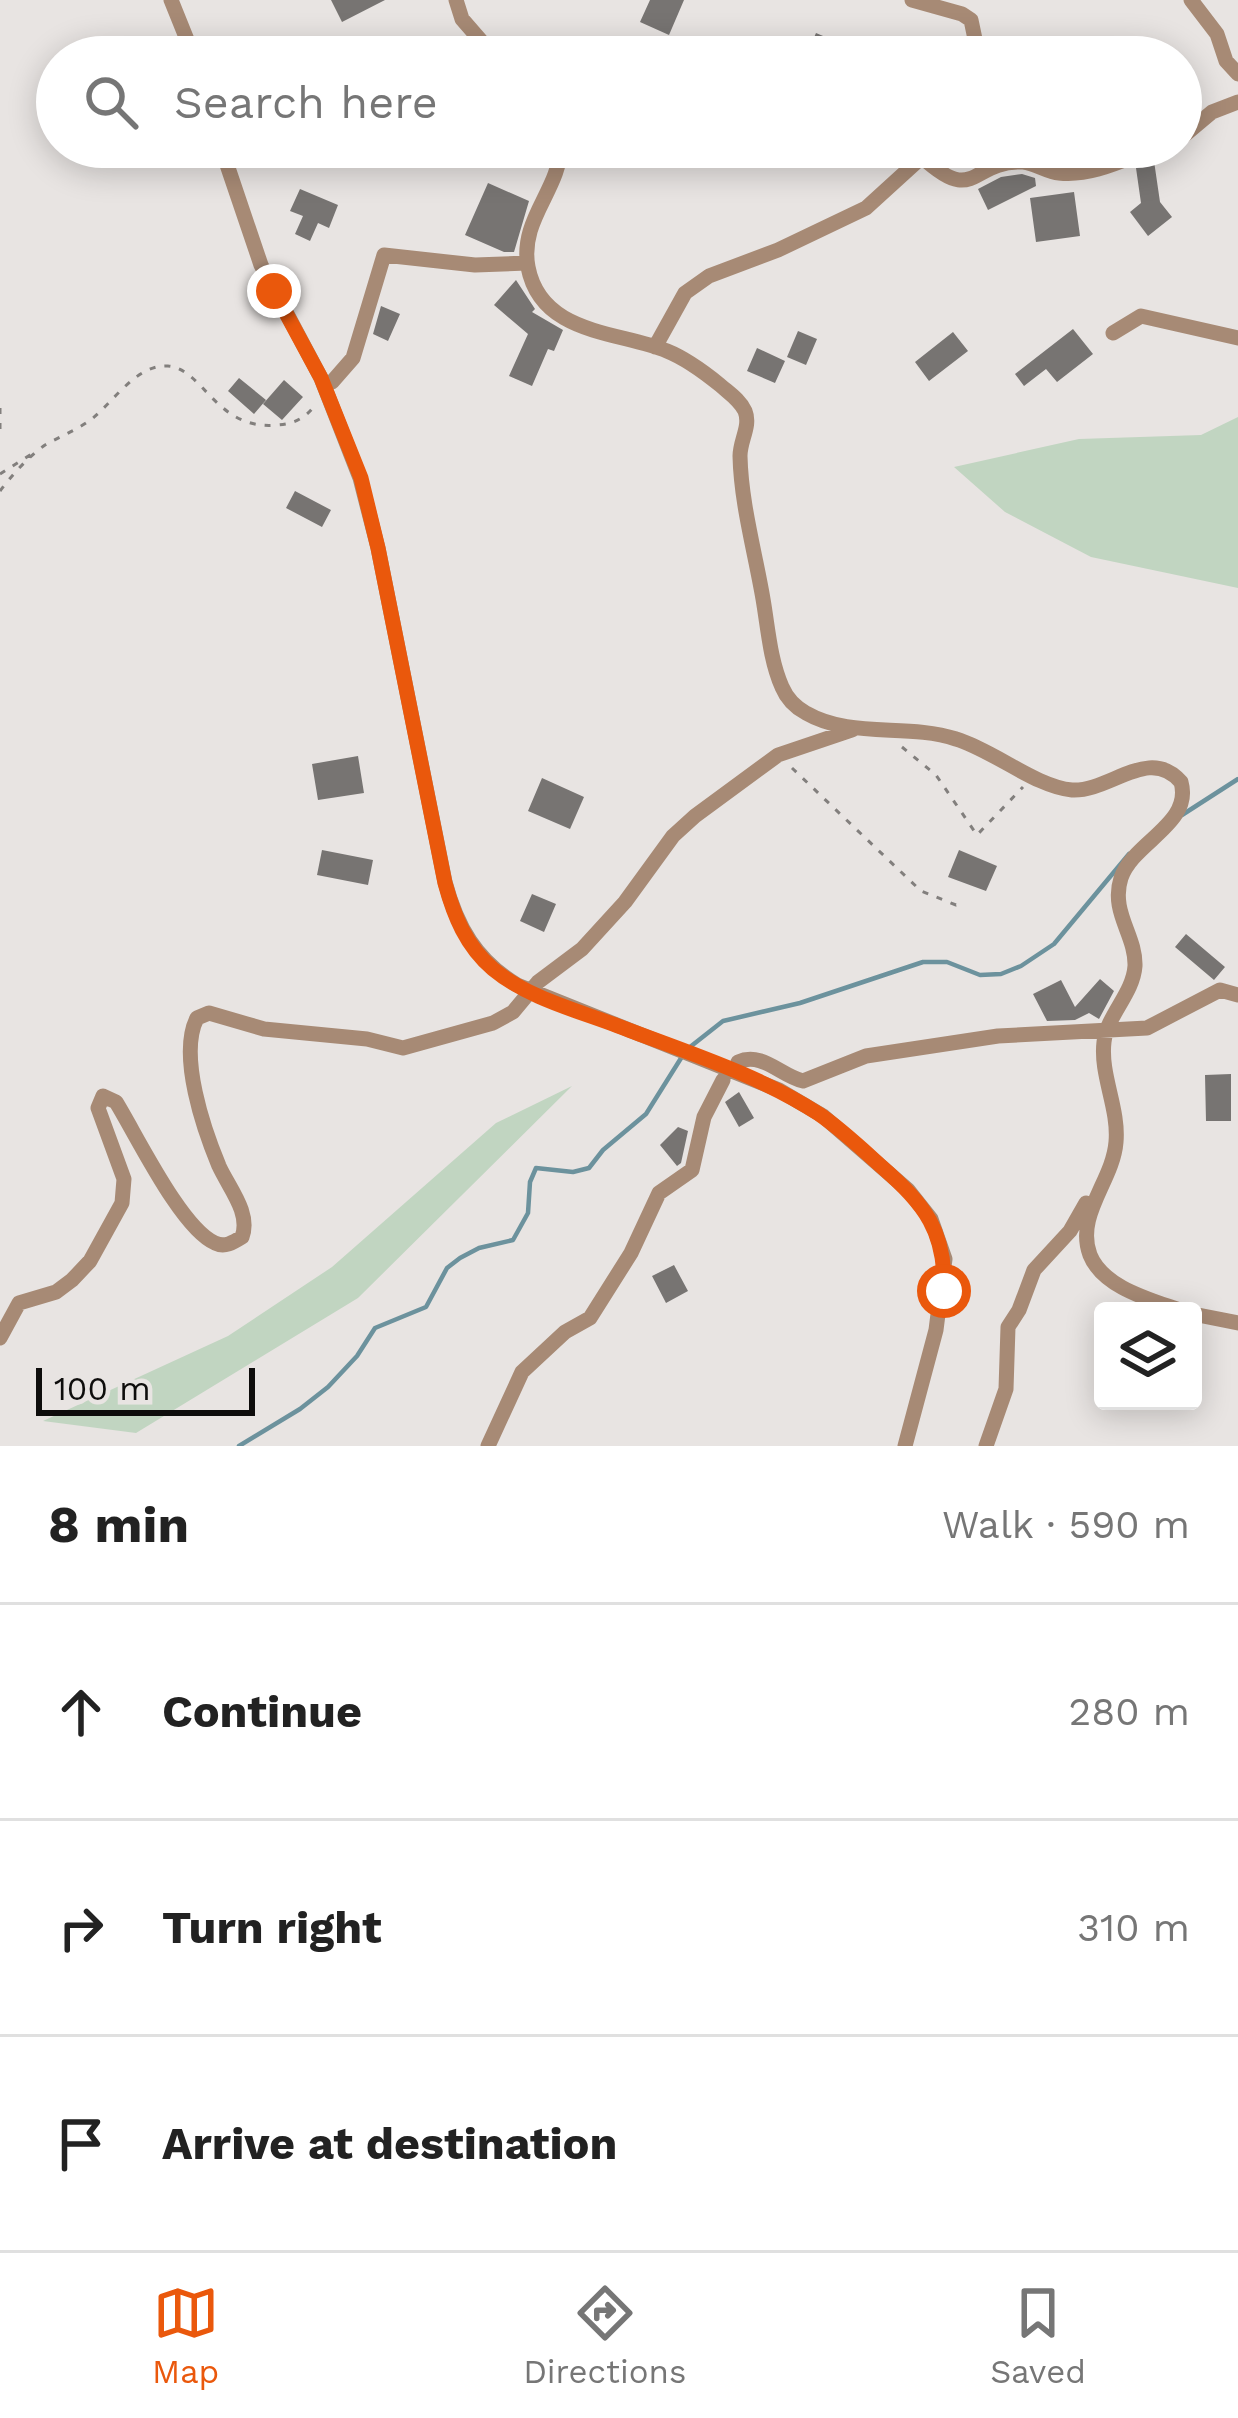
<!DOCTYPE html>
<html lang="en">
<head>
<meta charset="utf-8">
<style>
	body { margin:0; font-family:"Work Sans",sans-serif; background:#f6f6f6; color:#222 }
	.controls { position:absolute; right:36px; bottom:36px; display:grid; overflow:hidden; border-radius:12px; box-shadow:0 6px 30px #0003 }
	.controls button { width:108px; height:108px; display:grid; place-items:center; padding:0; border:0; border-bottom:3px solid #e0e0e0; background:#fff; color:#222; font:60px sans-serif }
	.scale { position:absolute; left:36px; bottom:30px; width:219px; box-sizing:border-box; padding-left:12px; border:6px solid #0e0d0c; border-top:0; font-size:33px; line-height:42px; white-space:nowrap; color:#0e0d0c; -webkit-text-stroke:9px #e8e4e2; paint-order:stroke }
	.stop { position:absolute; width:36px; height:36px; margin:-27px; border:9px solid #ea580c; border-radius:50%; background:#fff }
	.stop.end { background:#ea580c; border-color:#fff; box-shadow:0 3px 12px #0008 }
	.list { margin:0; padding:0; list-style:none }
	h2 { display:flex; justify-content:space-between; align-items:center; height:156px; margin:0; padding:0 48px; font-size:51px }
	h2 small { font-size:39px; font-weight:400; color:#767676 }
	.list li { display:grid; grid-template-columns:78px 1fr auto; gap:36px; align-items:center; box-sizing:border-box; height:216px; padding:0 48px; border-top:3px solid #e0e0e0 }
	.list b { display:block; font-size:45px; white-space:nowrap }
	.list em { font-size:39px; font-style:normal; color:#767676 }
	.icon { flex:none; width:66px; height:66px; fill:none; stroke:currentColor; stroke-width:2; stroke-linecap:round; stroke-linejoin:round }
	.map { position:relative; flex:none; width:1238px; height:1446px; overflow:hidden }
	.search { position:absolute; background:#fff; box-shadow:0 6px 30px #0003; left:36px; right:36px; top:36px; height:132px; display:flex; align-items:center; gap:30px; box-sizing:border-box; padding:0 42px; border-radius:66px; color:#767676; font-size:45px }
	.sheet { height:804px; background:#fff }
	nav { display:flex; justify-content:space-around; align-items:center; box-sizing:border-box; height:168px; border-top:3px solid #e0e0e0; background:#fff; font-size:33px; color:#767676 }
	nav a { display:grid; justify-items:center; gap:6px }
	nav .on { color:#ea580c }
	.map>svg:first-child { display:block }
	.green { fill:#c1d5c1 }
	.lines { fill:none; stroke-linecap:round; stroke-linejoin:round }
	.stream { stroke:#6c929d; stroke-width:4.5 }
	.building { fill:#777472 }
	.path { stroke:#827f7d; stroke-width:3; stroke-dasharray:6 9; stroke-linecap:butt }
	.minor { stroke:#a78a75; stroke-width:15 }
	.route { stroke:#ea580c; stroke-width:15 }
</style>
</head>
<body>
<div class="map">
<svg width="1238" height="1446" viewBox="0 0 1238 1446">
	<rect width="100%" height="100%" fill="#e8e4e2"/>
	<path class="green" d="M1238,417V588L1091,557L1005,512L954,467L1079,439L1201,435Z
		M572,1086L358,1298L136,1433L43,1421L228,1336L332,1267L496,1123Z"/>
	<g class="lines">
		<path class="stream" d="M1182,815L1238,779
			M690,1047L723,1021L800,1003L923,962H947L980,975L1001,974L1021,966L1054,944L1129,854
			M239,1446L300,1409L328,1387L357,1356L375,1328L426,1307L447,1268L460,1258L479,1248L513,1240L528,1213L530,1182L536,1168L573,1172L589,1168L603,1150L646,1114L683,1055"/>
	</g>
	<path class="building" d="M331,0H385L342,22Z
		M650,0H684L669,35L640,22Z
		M816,33L842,44L836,57L808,51Z
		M689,40L681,57H643L642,46Z
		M1154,161L1160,202L1172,217L1148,236L1130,212L1141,203L1136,168Z
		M1022,174L1035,178L1036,186L988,210L978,189L1001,177Z
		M488,183L529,201L514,252H504L465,235Z
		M300,189L338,205L329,228L318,223L310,241L295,234L303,216L290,211Z
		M1074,192L1080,236L1036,242L1030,198Z
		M516,280L535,309L532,312L563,330L554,351L548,349L532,386L509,376L528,334L494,305Z
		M381,306L400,314L388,341L373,334Z
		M1073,329L1093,354L1057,382L1046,369L1024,386L1015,374Z
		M798,331L817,339L806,365L787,357Z
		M953,332L968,351L929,381L915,362Z
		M757,348L785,361L775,383L747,371Z
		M239,378L266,400L254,414L228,391Z
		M284,380L303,397L282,420L263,404Z
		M295,491L331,510L322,527L286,508Z
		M358,756L364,793L318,800L312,764Z
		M542,778L584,797L570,829L528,811Z
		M322,850L373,860L368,885L317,875Z
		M959,850L997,866L986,891L948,877Z
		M532,894L556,904L544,932L520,921Z
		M1186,934L1225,967L1214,980L1175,947Z
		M1100,979L1114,991L1099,1019L1089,1013L1075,1020L1047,1021L1033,994L1061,980L1075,1007Z
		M1231,1074V1121H1206L1205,1075Z
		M739,1092L754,1118L739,1127L725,1102Z
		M678,1127L688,1131L681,1163L677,1166L660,1145Z
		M674,1265L688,1291L666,1303L652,1276Z"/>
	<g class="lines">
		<path class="path" d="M0,408V432
			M0,474L33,453
			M0,491C12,475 29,456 45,445C61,436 79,429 93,418C114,401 137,364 168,366C204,369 216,431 277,425C294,424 306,418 316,404
			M902,747L936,775L977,835L1023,787
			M792,768L921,891L956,905L963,902"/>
		<path class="minor" d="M171,0L194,57
			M456,0L462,19L495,57
			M912,0L962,14L971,20L975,39L964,57
			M1191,0L1217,34L1226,61L1238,74
			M1181,138L1212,112L1238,102
			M221,147L261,265L321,378L360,478L378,548L445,882C457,927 476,960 517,985L779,1090L823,1116L908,1190L931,1219L945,1259L936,1330L905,1446
			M560,147C561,189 519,219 528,267C541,335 618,331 667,351C687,359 704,372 720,385C729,393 740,400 745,411C751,426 740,440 740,456C741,503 755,552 763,599C768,628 770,660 782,687C787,699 795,707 806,713C851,739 907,723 956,739C993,750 1036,787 1072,790C1110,792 1149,745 1181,782C1193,824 1133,842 1121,878C1110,912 1136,935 1135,966C1133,994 1107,1015 1104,1042C1100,1075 1119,1108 1116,1142C1113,1181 1075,1215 1090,1255C1103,1288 1152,1300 1182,1311
			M922,157C976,207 970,160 1023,162C1035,163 1047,172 1059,173C1093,177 1127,158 1158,147
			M1113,333L1141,316L1238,338
			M655,347L685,293L709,276L778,250L866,208L922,157L928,147
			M332,382L353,358L384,255L475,265L527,263
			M738,1062C762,1051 781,1076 803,1081L866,1056L998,1036L1147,1028L1220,990L1238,995
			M1193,1314L1238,1323
			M0,1338L19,1303L56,1292L72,1280L90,1261L122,1203L124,1179L98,1108L103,1096L116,1102C137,1136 181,1228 215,1243C225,1248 234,1242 242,1237C251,1213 229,1188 219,1166C204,1130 178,1055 197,1018L209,1013L264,1029L367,1039L403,1048L493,1023L513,1012L538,982L582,949L625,902L673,836L695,816L778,755L852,730
			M488,1446L522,1372L565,1332L590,1318L631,1253L659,1193L692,1170L704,1117L723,1080
			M986,1446L1006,1389L1008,1327L1019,1310L1034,1270L1070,1231L1086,1203"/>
	</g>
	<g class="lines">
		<path class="route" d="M274,291L321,378L361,478L378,548L445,883C454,916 466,946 493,969C528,998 576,1010 618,1026C686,1052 757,1074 819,1114C841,1129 862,1149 882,1167C925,1205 946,1231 944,1291"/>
	</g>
</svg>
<div class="controls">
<button><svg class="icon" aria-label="layers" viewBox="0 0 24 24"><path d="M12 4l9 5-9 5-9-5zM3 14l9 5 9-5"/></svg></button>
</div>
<div class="scale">100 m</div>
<div class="stop" style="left:944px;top:1291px"></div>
<div class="stop end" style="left:274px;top:291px"></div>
<div class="search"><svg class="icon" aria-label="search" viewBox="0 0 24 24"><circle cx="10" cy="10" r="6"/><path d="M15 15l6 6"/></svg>Search here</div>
</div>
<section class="sheet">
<h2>8 min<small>Walk · 590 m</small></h2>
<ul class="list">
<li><svg class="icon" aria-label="ahead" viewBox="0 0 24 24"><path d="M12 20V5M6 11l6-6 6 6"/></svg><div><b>Continue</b></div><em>280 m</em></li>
<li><svg class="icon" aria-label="right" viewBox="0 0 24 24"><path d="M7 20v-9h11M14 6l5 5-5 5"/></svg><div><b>Turn right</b></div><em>310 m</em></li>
<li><svg class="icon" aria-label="arrive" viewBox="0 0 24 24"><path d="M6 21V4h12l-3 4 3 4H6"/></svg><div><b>Arrive at destination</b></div></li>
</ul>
</section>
<nav>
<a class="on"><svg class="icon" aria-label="map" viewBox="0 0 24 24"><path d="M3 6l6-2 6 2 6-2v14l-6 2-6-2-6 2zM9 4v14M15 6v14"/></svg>Map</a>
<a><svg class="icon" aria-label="directions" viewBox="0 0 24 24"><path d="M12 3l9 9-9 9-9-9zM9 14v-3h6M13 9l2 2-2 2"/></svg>Directions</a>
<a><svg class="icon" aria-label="saved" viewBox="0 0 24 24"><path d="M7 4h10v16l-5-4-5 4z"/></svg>Saved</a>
</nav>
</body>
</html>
